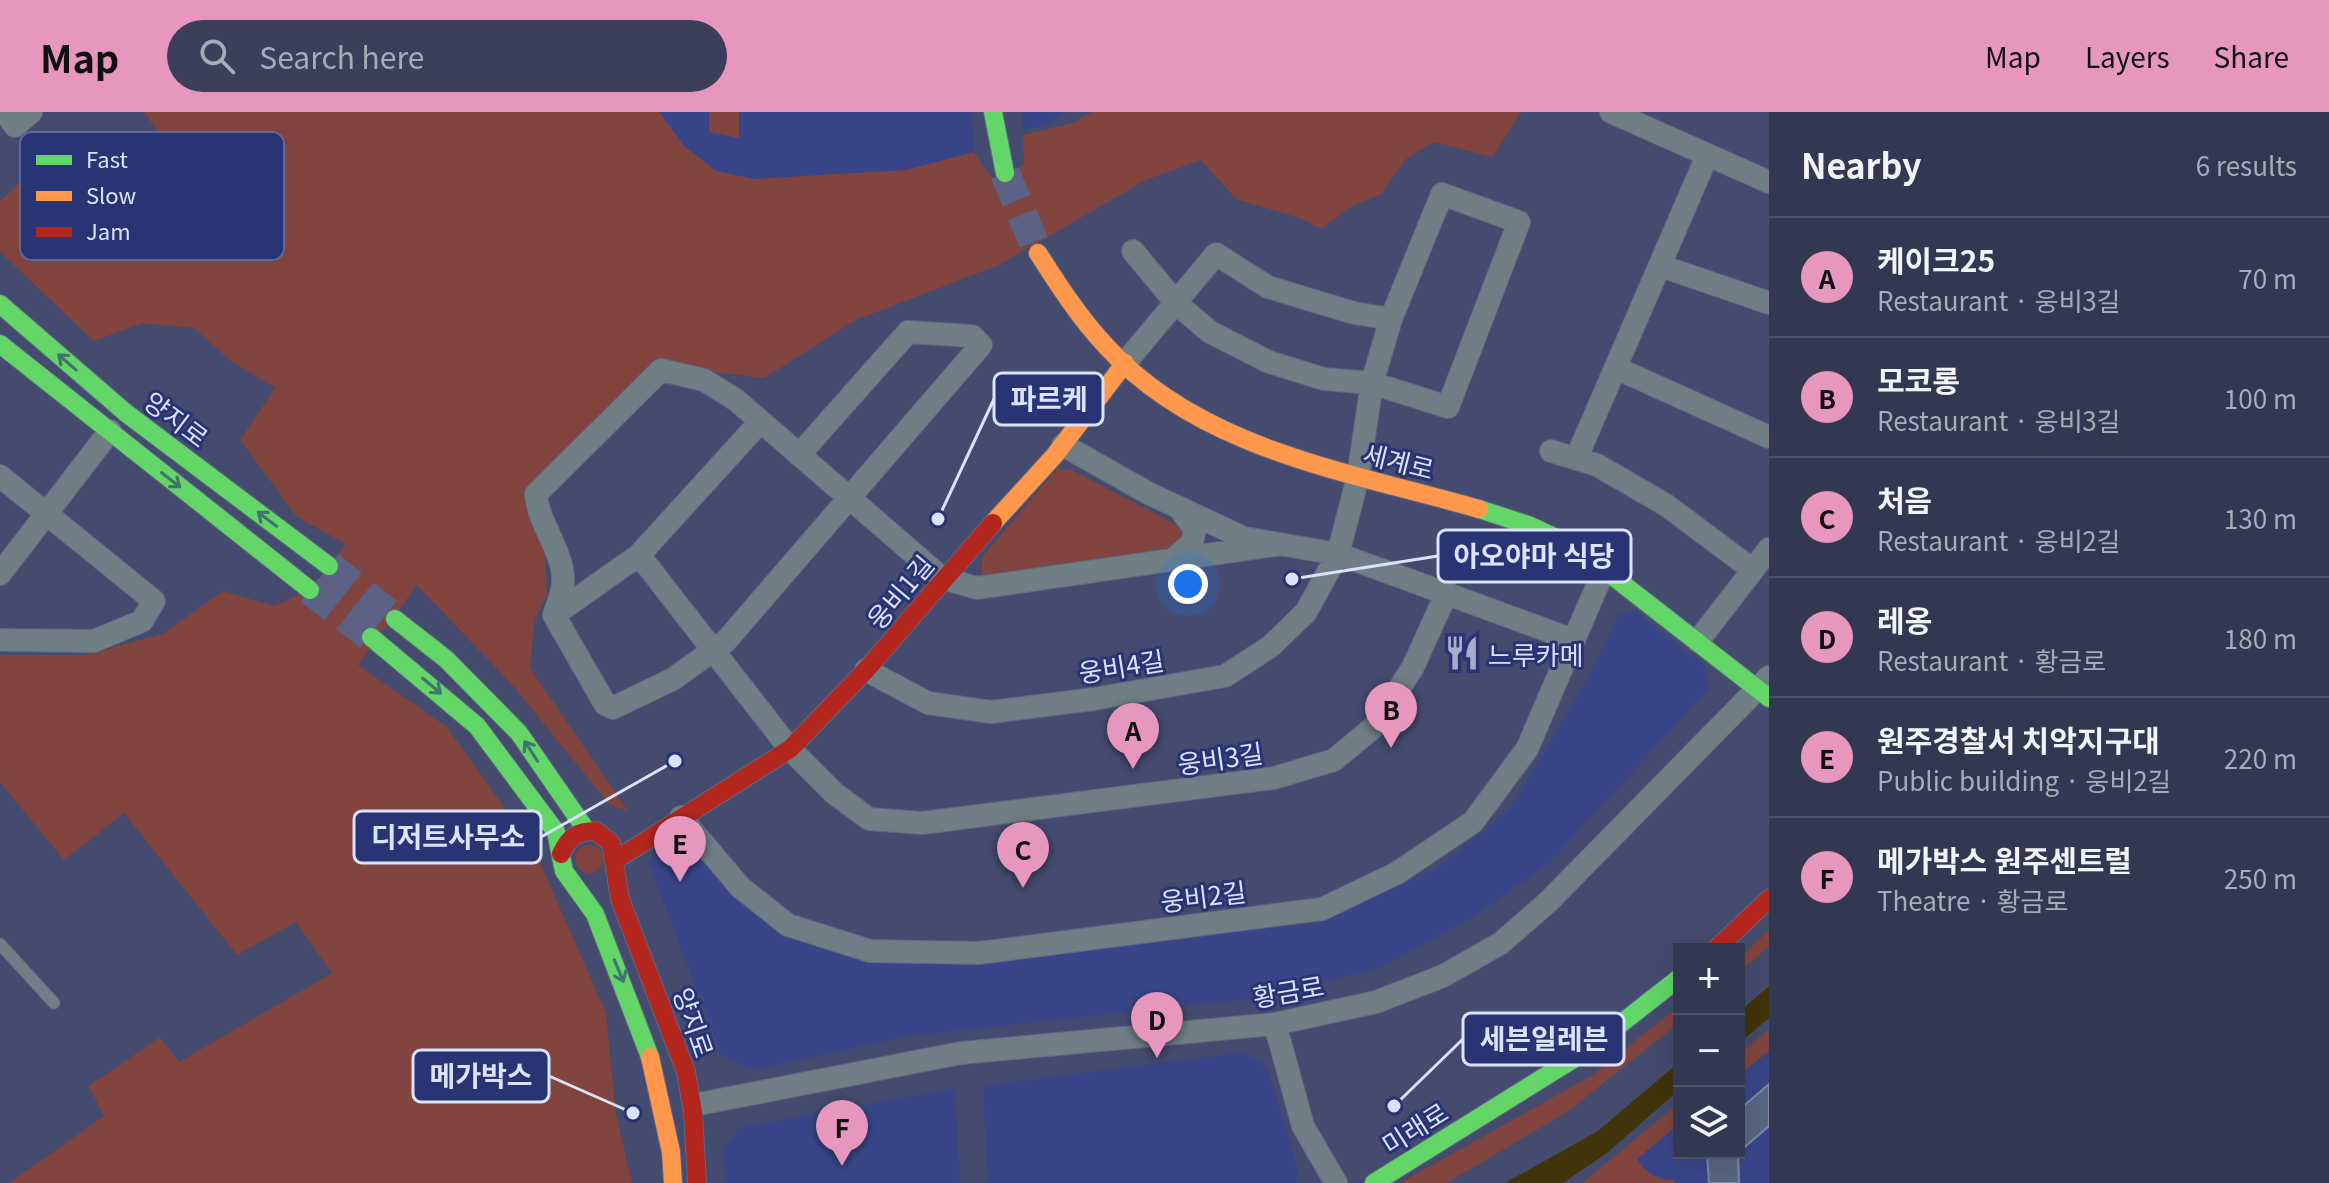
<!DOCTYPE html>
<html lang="en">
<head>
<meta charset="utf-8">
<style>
	body { margin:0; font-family:Georgia,"Noto Sans KR",serif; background:#3b3f59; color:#f1f3f6 }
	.controls { position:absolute; right:24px; bottom:24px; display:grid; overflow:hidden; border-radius:0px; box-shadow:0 8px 32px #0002 }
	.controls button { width:72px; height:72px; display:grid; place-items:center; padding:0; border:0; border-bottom:2px solid #4e5269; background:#333852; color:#f1f3f6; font:40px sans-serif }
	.you { position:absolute; left:1188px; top:472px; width:28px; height:28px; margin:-20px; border:6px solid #fff; border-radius:50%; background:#1a73e8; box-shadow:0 0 0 12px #1a73e833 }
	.badge { display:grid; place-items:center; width:52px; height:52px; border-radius:50%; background:#e797bd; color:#111; font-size:26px; font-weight:700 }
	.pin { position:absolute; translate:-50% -66px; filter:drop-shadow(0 2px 4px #0008) }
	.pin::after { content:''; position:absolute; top:42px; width:28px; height:24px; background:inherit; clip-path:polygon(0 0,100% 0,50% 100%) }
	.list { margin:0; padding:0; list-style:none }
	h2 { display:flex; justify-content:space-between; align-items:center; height:104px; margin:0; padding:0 32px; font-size:34px }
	h2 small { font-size:26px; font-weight:400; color:#a9acb8 }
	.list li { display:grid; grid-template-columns:52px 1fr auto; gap:24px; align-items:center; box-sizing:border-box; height:120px; padding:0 32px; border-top:2px solid #4e5269 }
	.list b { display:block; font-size:30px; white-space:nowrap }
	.list p { margin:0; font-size:26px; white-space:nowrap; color:#a9acb8 }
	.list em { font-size:26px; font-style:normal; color:#a9acb8 }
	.icon { flex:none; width:44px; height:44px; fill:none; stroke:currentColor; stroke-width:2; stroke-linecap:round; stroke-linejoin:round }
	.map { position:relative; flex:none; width:1769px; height:1071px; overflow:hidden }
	header { display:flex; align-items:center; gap:48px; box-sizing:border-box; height:112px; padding:0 40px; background:#e797bd; color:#111 }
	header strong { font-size:38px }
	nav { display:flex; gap:44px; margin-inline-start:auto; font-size:28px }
	.search { width:560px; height:72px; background:#3b3f59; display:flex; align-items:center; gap:20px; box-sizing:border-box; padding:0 28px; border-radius:44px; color:#a9acb8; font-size:30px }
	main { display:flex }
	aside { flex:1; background:#333852 }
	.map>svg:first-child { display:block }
	.built { fill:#384689 }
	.green { fill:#81443e }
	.water { fill:#41340a }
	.building { fill:#586682; stroke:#7c8aa6; stroke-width:2 }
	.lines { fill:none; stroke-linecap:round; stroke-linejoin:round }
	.secondary-tunnel { stroke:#5b6283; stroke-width:30; stroke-dasharray:30 15; stroke-linecap:butt }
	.lane-casing { stroke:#606681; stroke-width:13 }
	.street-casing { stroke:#606681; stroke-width:24 }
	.fast-casing { stroke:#606681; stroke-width:20 }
	.slow-casing { stroke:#606681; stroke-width:20 }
	.jam-casing { stroke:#606681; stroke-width:20 }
	.lane { stroke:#707e86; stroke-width:11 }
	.street { stroke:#707e86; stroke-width:22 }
	.fast { stroke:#63d668; stroke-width:18 }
	.slow { stroke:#ff974d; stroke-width:18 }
	.jam { stroke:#b3261e; stroke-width:18 }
	.oneway { stroke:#40756f }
	.labels { text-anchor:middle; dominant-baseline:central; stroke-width:6; stroke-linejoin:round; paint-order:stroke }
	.street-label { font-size:26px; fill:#dbe3fa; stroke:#283474 }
	.poi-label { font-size:26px; fill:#dbe3fa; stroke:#283474; text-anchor:start }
	.key { fill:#283474; stroke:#5e699c; stroke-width:2 }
	.key-label { font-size:22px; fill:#dbe3fa }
	.leader { fill:none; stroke:#dbe3fa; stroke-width:3 }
	.callout-dot { fill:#dbe3fa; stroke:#283474; stroke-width:3 }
	.callout { fill:#283474; stroke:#dbe3fa; stroke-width:3 }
	.callout-label { font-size:28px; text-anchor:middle; font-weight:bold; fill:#dbe3fa }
</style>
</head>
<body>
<header>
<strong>Map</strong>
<div class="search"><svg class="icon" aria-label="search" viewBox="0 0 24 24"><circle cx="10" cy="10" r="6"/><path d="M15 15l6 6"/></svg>Search here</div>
<nav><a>Map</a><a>Layers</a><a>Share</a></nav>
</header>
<main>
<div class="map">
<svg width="1769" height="1071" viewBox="0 0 1769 1071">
	<rect width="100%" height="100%" fill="#444b6e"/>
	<path class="built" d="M659,0H972L974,40L907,58L754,67L716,59L684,34Z
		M1023,0H1064L1049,13L1023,18Z
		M1636,499L1706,555L1709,577L1549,751L1472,806L1377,857L1256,886L908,924L754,958L722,944L649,752L662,735L683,727L718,765L762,804L835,841L928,849L1051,841L1318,810L1436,757L1510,697L1586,569L1620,502Z
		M1769,939V1071H1675L1674,1068H1660L1643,1057L1637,1047L1679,1012V1041H1739V963Z
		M1244,940L1268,956L1299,1060L1296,1071H988L983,974Z
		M955,976L960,1071H725L723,1035L741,1015Z"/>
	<path class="green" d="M144,0H659L684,34L716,59L754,67L906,58L974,40L994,70L1024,53L1023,23L1073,11L1092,0H1521L1492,45L1434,30L1407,46L1381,82L1349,96L1321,117L1300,106L1236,87L1201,48L1146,68L999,153L856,208L764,266L653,253L524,378L545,440L547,483L535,507L530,556L628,699L609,692L515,576L417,473L358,553L447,615L534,737L606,901L616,1003L632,1071H9L104,1004L89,974L160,925L179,950L332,861L296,810L237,843L124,701L64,748L0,670V543H87L164,521L223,479L274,494L310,478L346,432L297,405L240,328L275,276L227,246L194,216L142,211L94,229L0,140V89L23,68L50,30L99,49L161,46L160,23Z
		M709,0H739V26L709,20Z
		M1057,357L1072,358L1179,414L1184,420L1178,435L1164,442L982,464V445Z
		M575 747a14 14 0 1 1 28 0a14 14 0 1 1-28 0Z
		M1769,818V834L1739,861V846Z
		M1679,894V911L1567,1000L1447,1071H1400L1591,964Z
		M1769,918V939L1739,963V942Z
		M1679,991V1012L1637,1047C1647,1062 1657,1068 1675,1068V1071H1582Z"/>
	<path class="water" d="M1769,874V906L1739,931V900Z
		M1679,950V978L1607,1041L1563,1071H1505L1598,1019Z"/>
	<path class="building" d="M1769,972V1014L1739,1040V998Z
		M1707,1041H1738L1739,1071H1709Z"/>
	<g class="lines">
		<path class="secondary-tunnel" d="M1005,61L1038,141
			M329,454L395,507
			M310,478L371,525"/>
		<g class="lane-casing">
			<path id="lane" d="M0,832L54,891"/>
		</g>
		<g class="street-casing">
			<path id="street" d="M5,0L15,14L31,0
				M1611,0L1769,70
				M1661,154L1769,191
				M1125,251L1216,142L1268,175L1354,201L1391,207
				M1616,256L1769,325
				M1063,333L1148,381L1244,426L1338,442L1573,528
				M1551,339L1597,353L1666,393L1753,458
				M1576,347L1707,44
				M0,364L154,489L142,509L94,529L0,528
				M639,443L790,637L834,681L869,707L922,711L1274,666L1334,648L1375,614L1413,555L1447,480
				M1174,447L1192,431L1195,417L1179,396
				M0,462L110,319
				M554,503C557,493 562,482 563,472C565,440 538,413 536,382L661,258L704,268L736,288L942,466L977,476L1275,433
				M554,503L605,592L613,596L673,567L726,529L981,233L972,224L908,220L799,343
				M554,503L639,443L760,310
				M1698,529L1769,437
				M866,558L928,591L991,600L1094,587L1225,564L1271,534L1306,500L1338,442L1358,365L1372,271L1391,207L1442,82L1519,110L1448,295L1372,271L1324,267L1269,250L1210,220L1177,192L1133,139
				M681,705L740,775L788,813L870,839L979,841L1322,797L1397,761L1473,710L1527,637L1604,458
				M1275,912L1303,1014L1336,1071
				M699,992L961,941L1275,912L1376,890L1443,864L1501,831L1548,790L1769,565"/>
		</g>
		<g class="fast-casing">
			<path id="fast" d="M993,0L1005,61
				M0,192L126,301L329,454
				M0,232L310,478
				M1479,397L1528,413L1574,434L1769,586
				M395,507L446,547L519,621L586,718
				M371,525L477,614L556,720L564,759L595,802L650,945
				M1374,1071L1586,939L1679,866"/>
		</g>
		<g class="slow-casing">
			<path id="slow" d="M1038,141C1059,174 1079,205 1106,234C1200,338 1351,360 1479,397
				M993,411L1055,343L1125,251
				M650,945L671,1040L673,1071"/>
		</g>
		<g class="jam-casing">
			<path id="jam" d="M561,742C569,724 578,719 596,719L611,731L620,787L686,960L693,1000L697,1071
				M617,747L790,637L866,558L993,411
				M1716,837L1769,787"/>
		</g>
		<use href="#lane" class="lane"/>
		<use href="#street" class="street"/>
		<use href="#fast" class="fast"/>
		<use href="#slow" class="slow"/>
		<use href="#jam" class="jam"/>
	</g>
	<defs><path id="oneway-shaft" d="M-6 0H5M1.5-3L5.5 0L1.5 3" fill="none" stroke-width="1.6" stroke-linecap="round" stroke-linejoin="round" transform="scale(2)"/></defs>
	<g class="oneway">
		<use href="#oneway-shaft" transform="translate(67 250) rotate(-139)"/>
		<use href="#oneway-shaft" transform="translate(171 368) rotate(38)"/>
		<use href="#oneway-shaft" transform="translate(267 407) rotate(-143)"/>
		<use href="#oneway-shaft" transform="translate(432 574) rotate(40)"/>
		<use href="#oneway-shaft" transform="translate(531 639) rotate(-123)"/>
		<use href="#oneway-shaft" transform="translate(619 859) rotate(67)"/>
	</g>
	<defs>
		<g id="restaurant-bare" transform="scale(2.76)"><path d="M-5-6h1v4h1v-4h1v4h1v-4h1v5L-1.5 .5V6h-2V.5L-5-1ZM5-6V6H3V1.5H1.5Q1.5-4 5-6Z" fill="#a6aec9" stroke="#283474" stroke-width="2.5" paint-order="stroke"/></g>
	</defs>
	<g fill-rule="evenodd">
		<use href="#restaurant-bare" x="1462" y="541"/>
	</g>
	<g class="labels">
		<g class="street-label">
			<text transform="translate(177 306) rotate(37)">양지로</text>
			<text transform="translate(1399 348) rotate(14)">세계로</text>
			<text transform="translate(899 479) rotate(-50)">웅비1길</text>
			<text transform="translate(1121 553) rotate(-9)">웅비4길</text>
			<text transform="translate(1220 645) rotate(-8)">웅비3길</text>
			<text transform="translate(1203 783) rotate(-7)">웅비2길</text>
			<text transform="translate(1288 878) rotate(-10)">황금로</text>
			<text transform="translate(695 910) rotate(71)">양지로</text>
			<text transform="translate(1414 1015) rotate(-32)">미래로</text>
		</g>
		<g class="poi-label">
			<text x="1488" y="541">느루카메</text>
		</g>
	</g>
	<rect x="20" y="20" width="264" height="128" rx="12" class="key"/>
	<rect x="36" y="43" width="36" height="10" fill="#63d668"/>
	<rect x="36" y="79" width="36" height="10" fill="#ff974d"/>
	<rect x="36" y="115" width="36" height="10" fill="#b3261e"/>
	<g class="key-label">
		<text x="86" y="56">Fast</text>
		<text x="86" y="92">Slow</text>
		<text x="86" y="128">Jam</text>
	</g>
	<path class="leader" d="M938 407L994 287M1292 467L1438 444M675 649L541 725M1394 994L1463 927M633 1001L549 964"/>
	<g class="callout-dot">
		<circle cx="938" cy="407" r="8"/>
		<circle cx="1292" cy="467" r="8"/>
		<circle cx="675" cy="649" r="8"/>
		<circle cx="1394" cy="994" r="8"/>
		<circle cx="633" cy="1001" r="8"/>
	</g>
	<g class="callout">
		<rect x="994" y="261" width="109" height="52" rx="8"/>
		<rect x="1438" y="418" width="193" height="52" rx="8"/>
		<rect x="354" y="699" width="187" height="52" rx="8"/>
		<rect x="1463" y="901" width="161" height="52" rx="8"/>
		<rect x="413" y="938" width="136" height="52" rx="8"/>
	</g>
	<g class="callout-label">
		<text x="1049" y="297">파르케</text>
		<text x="1534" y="454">아오야마 식당</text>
		<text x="448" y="735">디저트사무소</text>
		<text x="1544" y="937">세븐일레븐</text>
		<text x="481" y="974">메가박스</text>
	</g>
</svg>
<div class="controls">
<button>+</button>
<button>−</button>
<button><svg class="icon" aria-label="layers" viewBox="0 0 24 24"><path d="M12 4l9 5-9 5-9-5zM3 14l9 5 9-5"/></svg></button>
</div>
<div class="you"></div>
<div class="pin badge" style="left:1133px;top:657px">A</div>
<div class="pin badge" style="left:1391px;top:636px">B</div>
<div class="pin badge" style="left:1023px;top:776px">C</div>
<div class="pin badge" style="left:1157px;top:946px">D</div>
<div class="pin badge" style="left:680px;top:770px">E</div>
<div class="pin badge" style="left:842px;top:1054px">F</div>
</div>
<aside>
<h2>Nearby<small>6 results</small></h2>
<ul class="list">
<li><span class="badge">A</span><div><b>케이크25</b><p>Restaurant · 웅비3길</p></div><em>70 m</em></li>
<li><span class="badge">B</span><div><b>모코롱</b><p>Restaurant · 웅비3길</p></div><em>100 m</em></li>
<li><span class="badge">C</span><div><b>처음</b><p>Restaurant · 웅비2길</p></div><em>130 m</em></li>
<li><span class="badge">D</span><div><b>레옹</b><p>Restaurant · 황금로</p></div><em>180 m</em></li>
<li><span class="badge">E</span><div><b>원주경찰서 치악지구대</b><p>Public building · 웅비2길</p></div><em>220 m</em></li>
<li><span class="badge">F</span><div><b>메가박스 원주센트럴</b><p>Theatre · 황금로</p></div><em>250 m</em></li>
</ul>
</aside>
</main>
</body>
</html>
